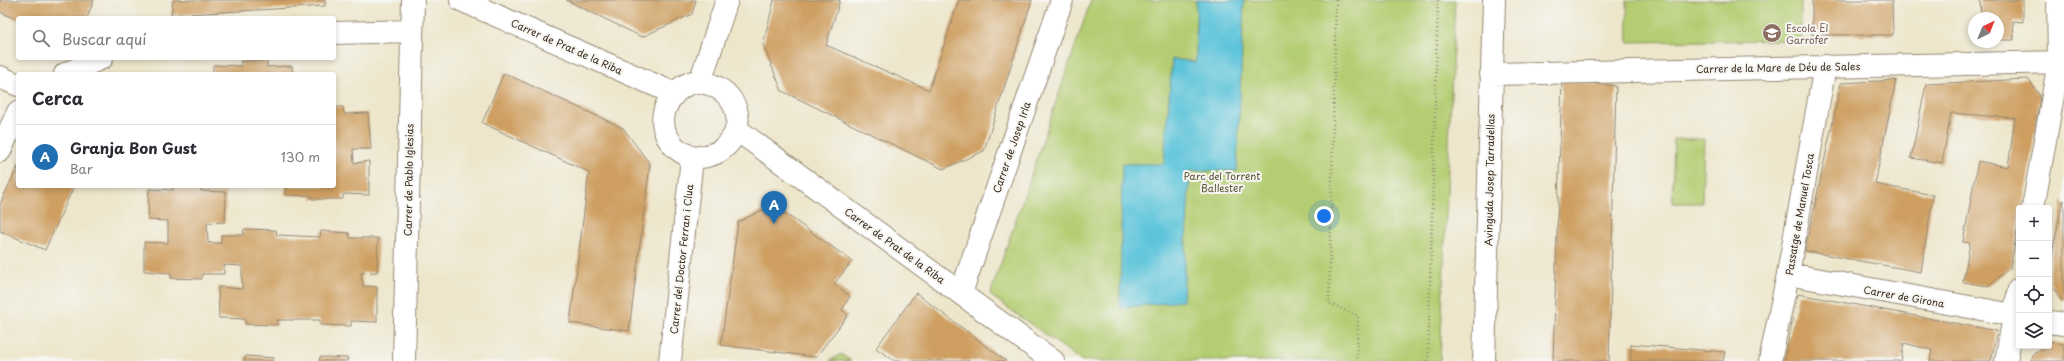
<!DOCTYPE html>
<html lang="es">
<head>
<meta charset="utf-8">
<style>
	body { margin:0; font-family:"Playpen Sans",sans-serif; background:#f7f7f7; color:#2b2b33 }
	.controls { position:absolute; right:12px; bottom:12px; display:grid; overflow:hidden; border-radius:4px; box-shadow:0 2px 6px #0003 }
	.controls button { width:36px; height:36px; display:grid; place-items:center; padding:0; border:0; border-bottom:1px solid #e1e1e2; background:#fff; color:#2b2b33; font:20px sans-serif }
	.compass { position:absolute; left:1968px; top:12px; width:36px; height:36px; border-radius:50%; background:#fff; box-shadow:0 2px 6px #0003; rotate:43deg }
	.you { position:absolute; left:1324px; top:216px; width:14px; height:14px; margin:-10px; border:3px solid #fff; border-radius:50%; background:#1a73e8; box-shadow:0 0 0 6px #1a73e833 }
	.badge { display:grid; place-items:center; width:26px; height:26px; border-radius:50%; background:#1f6fb2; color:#fff; font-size:13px; font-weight:700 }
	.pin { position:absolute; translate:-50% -33px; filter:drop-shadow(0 1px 2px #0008) }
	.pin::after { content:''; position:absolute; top:21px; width:14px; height:12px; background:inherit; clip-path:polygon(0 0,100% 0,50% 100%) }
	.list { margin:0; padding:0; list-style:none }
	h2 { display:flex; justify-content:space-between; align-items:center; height:52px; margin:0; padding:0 16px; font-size:17px }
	h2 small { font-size:13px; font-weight:400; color:#7c7c81 }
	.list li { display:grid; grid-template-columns:26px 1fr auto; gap:12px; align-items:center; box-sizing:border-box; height:64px; padding:0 16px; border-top:1px solid #e1e1e2 }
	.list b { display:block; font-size:15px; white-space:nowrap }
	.list p { margin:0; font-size:13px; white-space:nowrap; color:#7c7c81 }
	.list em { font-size:13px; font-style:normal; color:#7c7c81 }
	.icon { flex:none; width:22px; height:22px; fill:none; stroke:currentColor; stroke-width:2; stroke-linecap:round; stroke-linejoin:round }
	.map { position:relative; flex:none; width:2064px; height:361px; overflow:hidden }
	.search { position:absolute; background:#fff; box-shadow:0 2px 6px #0003; left:16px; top:16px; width:320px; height:44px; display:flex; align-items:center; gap:10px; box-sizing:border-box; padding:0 14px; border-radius:4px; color:#7c7c81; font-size:15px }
	.panel { position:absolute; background:#fff; box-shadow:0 2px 6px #0003; left:16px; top:72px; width:320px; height:116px; border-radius:4px }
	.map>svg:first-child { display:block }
	.green { fill:#b4cd72; stroke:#787c48 }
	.water { fill:#5dc4da; stroke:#4c777c }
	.building { fill:#ce9f61 }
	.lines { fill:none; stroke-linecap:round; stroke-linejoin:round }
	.street-casing { stroke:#948874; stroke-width:24 }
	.path { stroke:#948874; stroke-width:2.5; stroke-dasharray:1 3; stroke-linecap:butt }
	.street { stroke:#fff; stroke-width:22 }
	.labels { text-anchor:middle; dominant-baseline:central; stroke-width:4; stroke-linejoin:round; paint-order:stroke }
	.education-label { font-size:10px; fill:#785e54; stroke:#f6f6f2; text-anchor:start }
	.street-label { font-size:10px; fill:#3b2a1e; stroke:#f6f6f2 }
	.park-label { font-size:10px; fill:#595333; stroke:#f6f6f2 }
</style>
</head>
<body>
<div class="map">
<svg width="2064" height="361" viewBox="0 0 2064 361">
	<rect width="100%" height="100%" fill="#f6f6f2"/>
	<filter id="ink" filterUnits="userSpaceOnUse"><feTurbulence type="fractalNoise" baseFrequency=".025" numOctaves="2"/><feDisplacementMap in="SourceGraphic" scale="8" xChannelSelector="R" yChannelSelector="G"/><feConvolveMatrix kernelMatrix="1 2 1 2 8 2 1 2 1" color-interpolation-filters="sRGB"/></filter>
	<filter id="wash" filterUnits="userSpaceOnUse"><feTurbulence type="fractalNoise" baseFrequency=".012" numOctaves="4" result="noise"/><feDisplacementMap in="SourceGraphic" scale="16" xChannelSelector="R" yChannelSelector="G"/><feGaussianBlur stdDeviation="0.9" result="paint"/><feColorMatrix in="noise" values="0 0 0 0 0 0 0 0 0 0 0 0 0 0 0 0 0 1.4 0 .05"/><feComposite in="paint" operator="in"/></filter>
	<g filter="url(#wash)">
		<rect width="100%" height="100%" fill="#ede6cb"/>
		<path class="green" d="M1091,0H1455L1440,361H1082L990,295Z
			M1627,0H1801V40L1628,42Z
			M1674,139H1704L1702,203H1672Z
			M841,354L851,361H829Z"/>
		<path class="water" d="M1196,0H1244L1237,171H1190L1183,301L1120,308L1122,164H1164L1172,59L1196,62Z"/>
		<g id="blocks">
			<path class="building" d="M0,0H94L87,18H18V20L0,12Z
				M173,0H325V6L171,15Z
				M566,0H696L692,14L642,37Z
				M774,0H840L826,45L929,90L959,0H1032L984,151L943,169L782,91L763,45Z
				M1812,0H1892L1893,35H1812Z
				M1980,0H2023V22L2013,21L2014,40H1998V18H1981Z
				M240,61H267V67L292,66L293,74H213V65L242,66Z
				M504,73L623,128L650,164L629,331L570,323L589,172L482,123Z
				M2028,79L2040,96L2029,171L2022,208H2019V222L2010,268L1988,286L1963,282L1970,243L1963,242L1978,161L2008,167L2015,118L1951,113L1942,163L1911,158L1926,84Z
				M1562,80L1616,86L1609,361H1553Z
				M1896,80L1875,184L1933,195L1921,272L1805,251L1841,83Z
				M334,107H343L344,114L368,113L371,149H353L354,163L369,161V195L343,194V199H312V196L285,195L286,186H334Z
				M18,166V186H74L45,250L0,231V204Z
				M172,186H202L201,191L226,192L225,222L207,223L208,243H221V235H243L244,229L276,230L277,235L320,237L321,231L349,233L350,238H378L377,272L361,273L363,286L377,287V322L351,321V326L320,325V320H277V325L245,324V319L219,318L218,287L242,289V266L224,265V274H202V279L171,278V273L144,271V242L168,243V221L148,220L149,189L173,190Z
				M2063,200H2064V300H2061L2049,281V269Z
				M773,205L852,261L834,284L850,296L842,310L848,315L816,357L721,345L738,222Z
				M916,293L1006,361H894L876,348Z
				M1798,294L1997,331L1991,361H1930L1932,350L1904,343L1901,361H1784Z
				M2052,342L2064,344V361H2031L2032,355L2046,346H2049Z
				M1631,344L1725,352L1723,361H1631Z
				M246,356L274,358L273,361H244Z
				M320,357L348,358L347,361H319Z"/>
		</g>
	</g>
	<g filter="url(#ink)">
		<use href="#blocks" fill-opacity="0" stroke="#948874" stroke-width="1"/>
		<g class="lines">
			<g class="street-casing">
				<path id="street" d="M461,0L673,93
					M334,33L411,31
					M65,74L102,58
					M1491,74L2064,62
					M0,77L18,85
					M693,82C732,80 755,125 721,150C713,156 702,157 692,158C686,154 678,151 674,146C652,123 666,91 693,82Z
					M700,82L727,0
					M736,129L1053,361
					M0,151L18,112
					M2033,208L2059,62L2058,0
					M1788,274L2019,316
					M961,293L1062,0
					M2049,322L2064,324
					M404,361L413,0
					M670,361L692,158
					M1484,361L1494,0
					M1770,361L1788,274L1825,66
					M2006,361L2019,289"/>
			</g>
			<path class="path" d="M1336,0L1329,303L1358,316L1357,361
				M1428,361L1438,0"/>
			<use href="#street" class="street"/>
		</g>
	</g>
	<defs>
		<g id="school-disc" transform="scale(1)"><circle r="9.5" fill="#8d6e63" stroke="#f6f6f2"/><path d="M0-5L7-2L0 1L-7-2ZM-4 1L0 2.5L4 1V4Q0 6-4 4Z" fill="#fff"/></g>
	</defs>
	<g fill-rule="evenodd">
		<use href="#school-disc" x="1772" y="33"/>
	</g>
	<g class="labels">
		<g class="education-label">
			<text x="1786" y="27">Escola El<tspan x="1786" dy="12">Garrofer</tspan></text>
		</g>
		<g class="street-label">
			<text transform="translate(567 46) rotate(24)">Carrer de Prat de la Riba</text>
			<text transform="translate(1778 67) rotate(-1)">Carrer de la Mare de Déu de Sales</text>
			<text transform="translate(1011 147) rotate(-71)">Carrer de Josep Irla</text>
			<text transform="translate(408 180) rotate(-89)">Carrer de Pablo Iglesias</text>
			<text transform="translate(1489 180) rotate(-89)">Avinguda Josep Tarradellas</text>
			<text transform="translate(1799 214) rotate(-80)">Passatge de Manuel Tosca</text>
			<text transform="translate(895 245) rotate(36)">Carrer de Prat de la Riba</text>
			<text transform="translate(681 259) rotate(-84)">Carrer del Doctor Ferran i Clua</text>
			<text transform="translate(1904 296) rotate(10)">Carrer de Girona</text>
		</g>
		<g class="park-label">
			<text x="1222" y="175">Parc del Torrent<tspan x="1222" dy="12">Ballester</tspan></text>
		</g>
	</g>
</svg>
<div class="controls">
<button>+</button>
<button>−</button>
<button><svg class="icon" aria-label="locate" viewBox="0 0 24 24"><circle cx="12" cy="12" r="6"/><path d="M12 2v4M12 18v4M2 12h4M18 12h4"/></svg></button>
<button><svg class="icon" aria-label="layers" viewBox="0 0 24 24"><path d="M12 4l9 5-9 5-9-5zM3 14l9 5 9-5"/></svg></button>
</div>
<svg class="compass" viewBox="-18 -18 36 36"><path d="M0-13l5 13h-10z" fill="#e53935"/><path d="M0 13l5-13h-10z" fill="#7c7c81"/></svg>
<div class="you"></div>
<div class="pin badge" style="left:774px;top:224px">A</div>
<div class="search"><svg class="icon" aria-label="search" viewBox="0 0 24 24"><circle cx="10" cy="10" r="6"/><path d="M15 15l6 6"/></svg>Buscar aquí</div>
<section class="panel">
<h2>Cerca<small></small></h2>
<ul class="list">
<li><span class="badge">A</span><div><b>Granja Bon Gust</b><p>Bar</p></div><em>130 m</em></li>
</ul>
</section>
</div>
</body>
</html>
